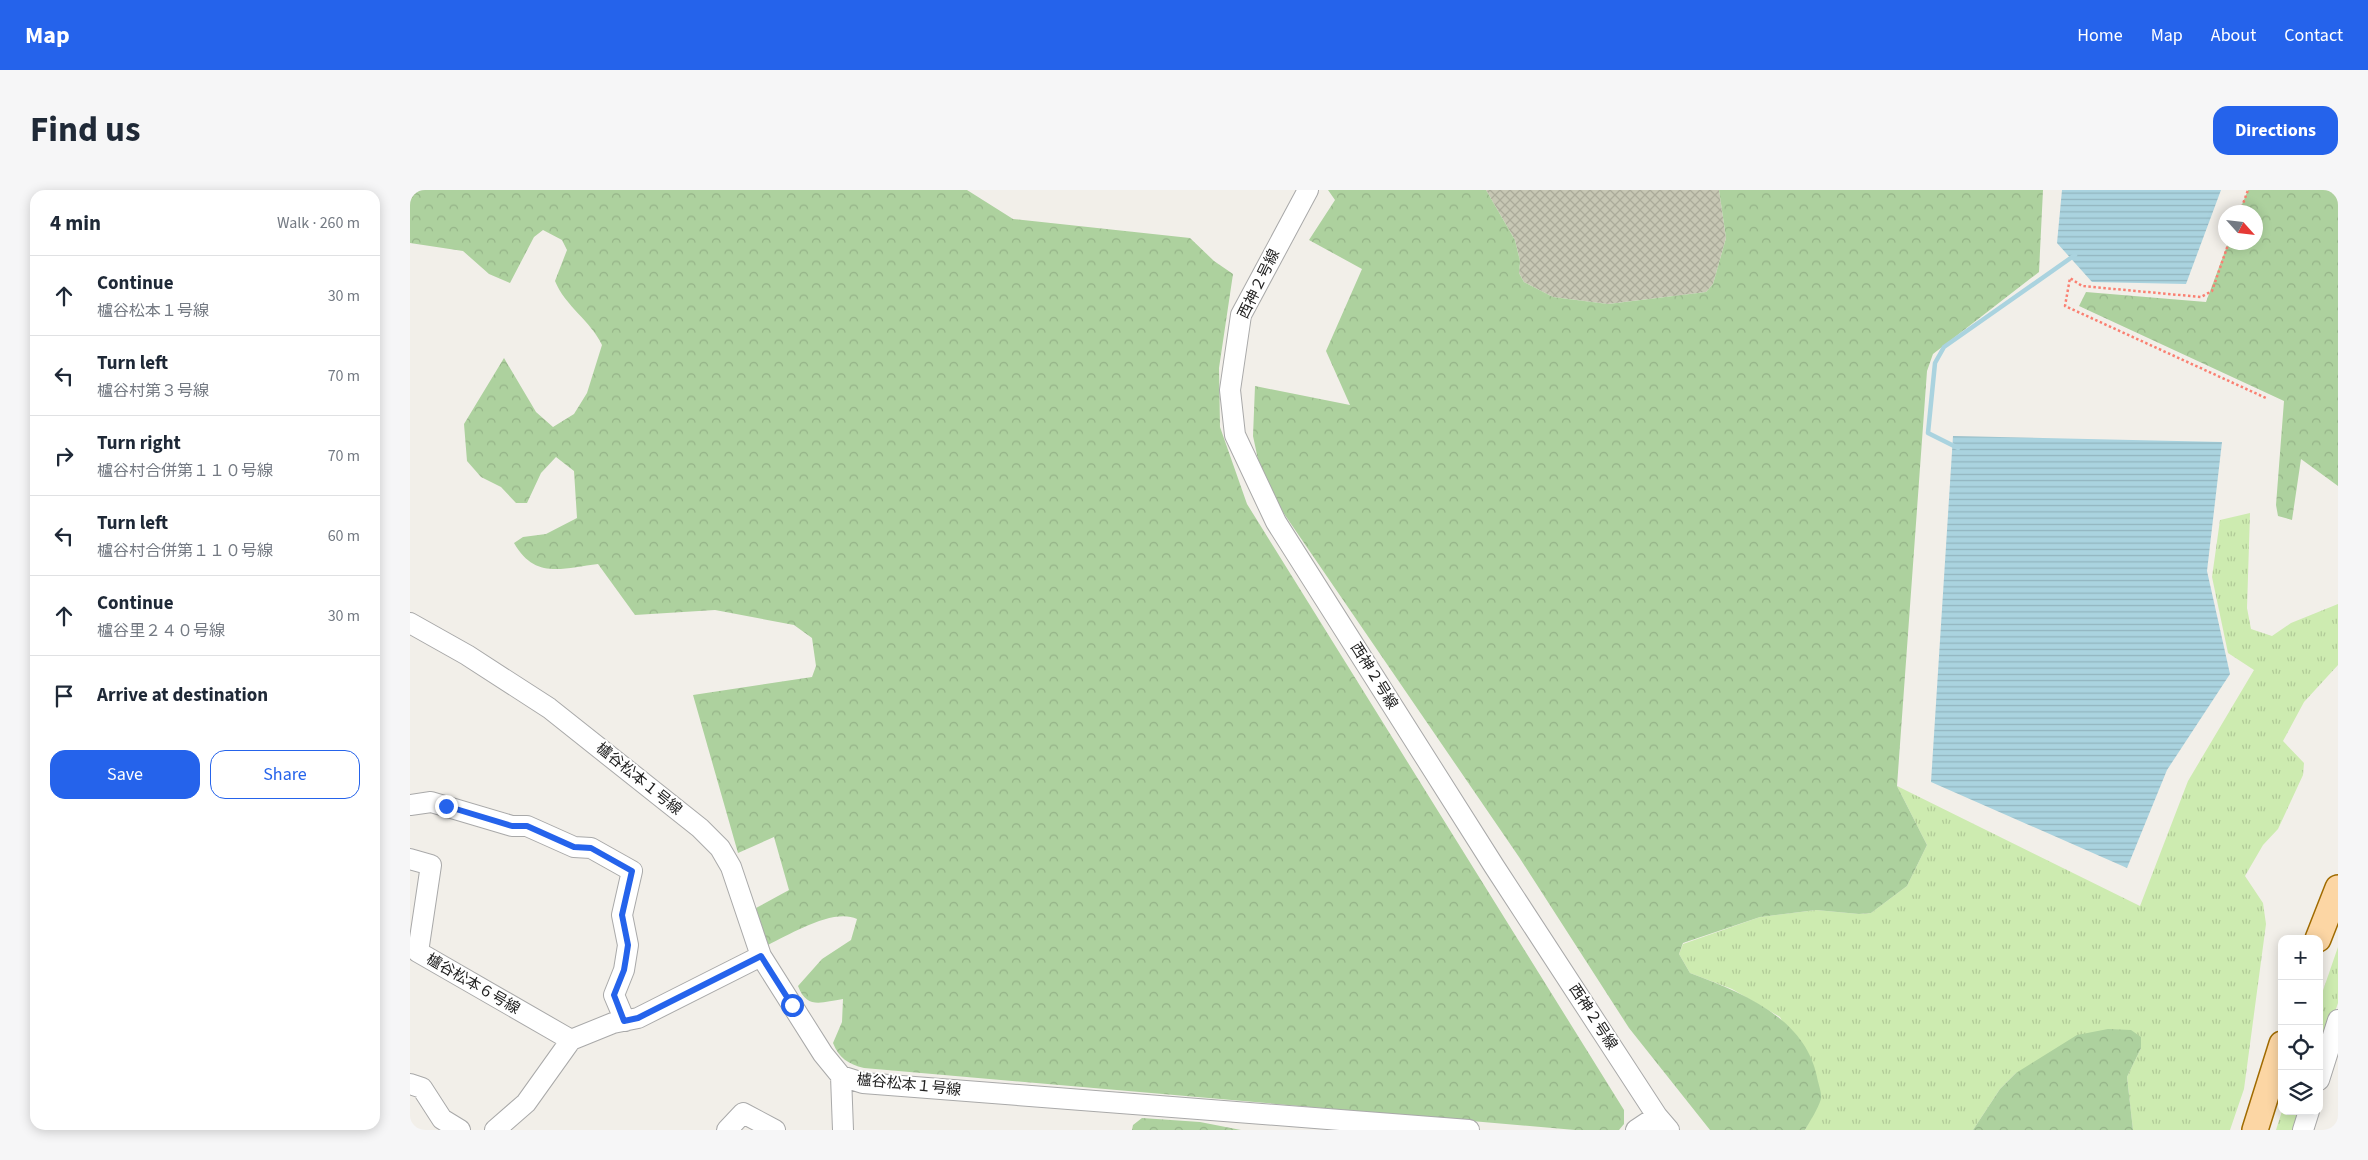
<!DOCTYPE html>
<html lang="en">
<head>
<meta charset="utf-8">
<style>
	body { margin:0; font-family:"Source Sans 3","Noto Sans JP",sans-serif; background:#f6f6f7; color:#1f2937 }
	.controls { position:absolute; right:15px; bottom:15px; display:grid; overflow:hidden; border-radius:10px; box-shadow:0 2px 12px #0003 }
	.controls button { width:45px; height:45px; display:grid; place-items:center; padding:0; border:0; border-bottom:1px solid #e0e1e3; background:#fff; color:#1f2937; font:25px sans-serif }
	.compass { position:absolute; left:1808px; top:15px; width:45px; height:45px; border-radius:50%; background:#fff; box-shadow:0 2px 12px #0003; rotate:117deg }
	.stop { position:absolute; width:15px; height:15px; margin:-11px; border:4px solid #2563eb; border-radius:50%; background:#fff }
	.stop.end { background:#2563eb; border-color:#fff; box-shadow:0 1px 5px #0008 }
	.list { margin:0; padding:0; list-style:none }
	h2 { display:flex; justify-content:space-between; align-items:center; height:65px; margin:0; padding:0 20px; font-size:21px }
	h2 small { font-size:16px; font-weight:400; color:#747a83 }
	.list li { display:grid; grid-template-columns:32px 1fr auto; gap:15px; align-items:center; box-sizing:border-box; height:80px; padding:0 20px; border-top:1px solid #e0e1e3 }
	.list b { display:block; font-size:19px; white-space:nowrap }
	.list p { margin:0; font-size:16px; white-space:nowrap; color:#747a83 }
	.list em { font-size:16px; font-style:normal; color:#747a83 }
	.actions { display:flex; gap:10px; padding:15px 20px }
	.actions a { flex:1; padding:11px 0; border:1px solid #2563eb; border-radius:15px; text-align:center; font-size:18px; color:#2563eb }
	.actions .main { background:#2563eb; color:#fff }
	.icon { flex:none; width:28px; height:28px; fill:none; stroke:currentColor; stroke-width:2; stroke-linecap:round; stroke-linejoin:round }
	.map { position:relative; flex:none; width:1928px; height:940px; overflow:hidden; border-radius:15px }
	header { display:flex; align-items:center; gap:30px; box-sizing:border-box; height:70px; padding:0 25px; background:#2563eb; color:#fff }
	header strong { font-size:24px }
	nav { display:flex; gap:28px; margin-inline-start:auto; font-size:18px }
	.intro { display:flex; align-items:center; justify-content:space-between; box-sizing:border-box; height:120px; padding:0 30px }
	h1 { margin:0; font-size:35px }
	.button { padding:12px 22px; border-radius:15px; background:#2563eb; color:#fff; font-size:18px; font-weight:700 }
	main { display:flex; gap:30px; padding:0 30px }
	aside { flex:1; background:#fff; border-radius:15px; box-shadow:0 2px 12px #0003 }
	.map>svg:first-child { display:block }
	.construction { fill:url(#construction-cross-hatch) }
	.grass { fill:url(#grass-tufts) }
	.forest { fill:url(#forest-crowns) }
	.water { fill:url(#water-rules) }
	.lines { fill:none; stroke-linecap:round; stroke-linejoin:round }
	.stream { stroke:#aad3df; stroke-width:4.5 }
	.minor-casing { stroke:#a9a9a9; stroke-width:22 }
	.major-casing { stroke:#a06b00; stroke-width:28 }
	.path { stroke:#fa8072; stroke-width:2.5; stroke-dasharray:2.5 2.5; stroke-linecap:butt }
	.minor { stroke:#fff; stroke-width:20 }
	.major { stroke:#fcd6a4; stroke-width:25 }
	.route { stroke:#2563eb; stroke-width:6 }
	.labels { text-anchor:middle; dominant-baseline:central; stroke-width:4; stroke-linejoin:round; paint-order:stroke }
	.street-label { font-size:15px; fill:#222; stroke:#fff }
</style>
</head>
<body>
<header>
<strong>Map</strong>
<nav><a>Home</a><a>Map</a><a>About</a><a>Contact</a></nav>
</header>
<div class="intro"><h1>Find us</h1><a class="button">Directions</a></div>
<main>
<aside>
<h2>4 min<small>Walk · 260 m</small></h2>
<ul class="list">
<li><svg class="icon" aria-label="ahead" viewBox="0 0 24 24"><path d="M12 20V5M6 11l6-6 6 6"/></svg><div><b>Continue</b><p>櫨谷松本１号線</p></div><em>30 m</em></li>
<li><svg class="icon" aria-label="left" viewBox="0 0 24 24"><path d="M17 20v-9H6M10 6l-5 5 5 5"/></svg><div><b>Turn left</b><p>櫨谷村第３号線</p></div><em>70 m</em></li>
<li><svg class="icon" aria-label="right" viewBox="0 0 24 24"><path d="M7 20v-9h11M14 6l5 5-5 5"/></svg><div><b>Turn right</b><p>櫨谷村合併第１１０号線</p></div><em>70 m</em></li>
<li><svg class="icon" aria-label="left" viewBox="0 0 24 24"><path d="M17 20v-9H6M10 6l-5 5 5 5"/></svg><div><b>Turn left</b><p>櫨谷村合併第１１０号線</p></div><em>60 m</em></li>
<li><svg class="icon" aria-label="ahead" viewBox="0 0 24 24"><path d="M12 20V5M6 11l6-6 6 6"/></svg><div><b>Continue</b><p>櫨谷里２４０号線</p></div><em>30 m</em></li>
<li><svg class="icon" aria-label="arrive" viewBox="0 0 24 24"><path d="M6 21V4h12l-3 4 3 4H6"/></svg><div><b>Arrive at destination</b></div></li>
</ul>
<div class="actions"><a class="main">Save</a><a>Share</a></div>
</aside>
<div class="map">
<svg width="1928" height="940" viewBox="0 0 1928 940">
	<defs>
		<pattern id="construction-cross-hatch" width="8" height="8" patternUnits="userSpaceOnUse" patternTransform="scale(1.25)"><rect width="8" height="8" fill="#c7c7b4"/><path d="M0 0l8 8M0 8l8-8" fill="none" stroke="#abab9a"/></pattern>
		<pattern id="grass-tufts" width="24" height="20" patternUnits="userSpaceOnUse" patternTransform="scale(1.25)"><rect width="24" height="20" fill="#cdebb0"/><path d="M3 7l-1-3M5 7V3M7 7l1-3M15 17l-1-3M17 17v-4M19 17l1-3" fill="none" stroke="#b0c997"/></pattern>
		<pattern id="forest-crowns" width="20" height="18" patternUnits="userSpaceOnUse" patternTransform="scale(1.25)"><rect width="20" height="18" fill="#add19e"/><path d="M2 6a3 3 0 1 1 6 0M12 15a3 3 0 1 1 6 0" fill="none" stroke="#95b388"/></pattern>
		<pattern id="water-rules" width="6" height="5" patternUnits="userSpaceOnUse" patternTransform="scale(1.25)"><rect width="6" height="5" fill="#aad3df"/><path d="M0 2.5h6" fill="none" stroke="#92b5bf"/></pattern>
	</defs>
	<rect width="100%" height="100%" fill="#f2efe9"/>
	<path class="construction" d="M1076,0H1309L1316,48L1303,94L1296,102L1198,114L1143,107L1114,92L1109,83L1110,71L1105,50Z"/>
	<path class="grass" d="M1840,323L1837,418L1841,439L1862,446L1881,433L1928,414V475L1894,512L1873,551L1894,573L1893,585L1868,639L1853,655L1835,686L1853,713L1856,734L1834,899L1820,940H1723L1717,887L1731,858L1606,883L1590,899L1563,940H1395L1411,908L1370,827L1322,799L1280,783L1269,764L1273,754L1350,727L1406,720L1449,724L1461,723L1497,696L1517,655L1487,596L1730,716L1778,591L1844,480L1818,463L1802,387L1810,330Z
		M1928,757V813L1909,869V812Z
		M1872,921H1894L1889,940H1866Z"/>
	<path class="forest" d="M0,0H557L603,29L780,48L804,71L823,84L809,178L810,237L837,314L1214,920V934L1209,940H1165L454,878C438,874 429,868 423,853L432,832L433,809C412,812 397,820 388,796L412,769L441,750L447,729C423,718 381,744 358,755L346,718L379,700L364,647L328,663L283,505L402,487L406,476L402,448L384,435L305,420L225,425L188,374C153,378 125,390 104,353L113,347L136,344L167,328L164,281L146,267L131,283L117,313H106L91,297L71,287L57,271L54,234L94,168L126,222L143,237L164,224L177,203L192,155C181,131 155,116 145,91L157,60L152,50L133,40L124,47L100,93L79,84L53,61L0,53Z
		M918,0H1076L1105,50L1110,71L1109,83L1114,92L1143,107L1198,114L1296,102L1303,94L1316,48L1309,0H1633L1629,82L1523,164L1517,181L1487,596L1517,655L1497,696L1461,723L1449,724L1406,720L1350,727L1273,753L1269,764L1280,783C1330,802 1395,827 1407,887C1408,893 1412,903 1411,909C1408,919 1400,931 1395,940H1300L1219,838L1109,667L853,293L843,246L845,196L940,215L916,161L952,79L899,50L925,10Z
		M1838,0H1928V296L1891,269L1882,330L1868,326L1866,315L1874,211L1669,116L1676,102L1796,112L1818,53L1846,52V22H1829Z
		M1698,839L1721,840L1731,847V858L1717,887L1723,940H1563L1590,899L1606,883L1667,845Z
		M732,928L790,932L831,940H722L723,935Z"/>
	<path class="water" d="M1652,0H1811L1776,94L1682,92L1647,53Z
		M1543,246L1812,252L1797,381L1820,484L1757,580L1717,678L1521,592Z"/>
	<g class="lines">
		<path class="stream" d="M1548,258L1518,243L1525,173L1534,157L1665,65"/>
		<g class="minor-casing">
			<path id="minor" d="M898,0L831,125L820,200L825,245L866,332L1084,676L1247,926L1259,940
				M0,433L57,465L139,518L290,638L310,658L321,677L351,766L413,864L431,886L453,893L1059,940
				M0,615L21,612L102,636H117L164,657L181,658L222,681L212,725L218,755L214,780L204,805L215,831
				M0,669L21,675L8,762L161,850
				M161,850L203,833L228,828L351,766
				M431,886L433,940
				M1909,890L1928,830
				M0,894L12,898L32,929L50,940
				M85,940L116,913L161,850
				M317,940L333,923L365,940
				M1226,940L1247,926
				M1893,940L1899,921"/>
		</g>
		<g class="major-casing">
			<path id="major" d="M1908,749L1928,698
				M1845,940L1872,854"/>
		</g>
		<path class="path" d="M1830,22L1838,0
			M1819,52L1802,101L1791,107L1672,96L1660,88L1655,116L1856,208"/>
		<use href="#minor" class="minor"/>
		<use href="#major" class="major"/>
	</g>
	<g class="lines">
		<path class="route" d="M36,616L102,636H117L164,657L181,658L222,681L212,725L218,755L216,768L214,780L204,805L214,831L228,828L351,766L382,815"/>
	</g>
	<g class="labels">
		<g class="street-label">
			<text transform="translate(849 94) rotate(-64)">西神２号線</text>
			<text transform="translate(964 486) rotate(58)">西神２号線</text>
			<text transform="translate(229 589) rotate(39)">櫨谷松本１号線</text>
			<text transform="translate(63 794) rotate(30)">櫨谷松本６号線</text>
			<text transform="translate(1183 827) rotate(57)">西神２号線</text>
			<text transform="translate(499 895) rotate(6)">櫨谷松本１号線</text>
		</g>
	</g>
</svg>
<div class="controls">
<button>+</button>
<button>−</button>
<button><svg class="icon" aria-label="locate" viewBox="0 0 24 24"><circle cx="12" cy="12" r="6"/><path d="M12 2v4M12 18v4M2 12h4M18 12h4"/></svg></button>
<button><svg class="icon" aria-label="layers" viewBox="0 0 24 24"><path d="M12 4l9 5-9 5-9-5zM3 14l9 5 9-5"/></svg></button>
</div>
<svg class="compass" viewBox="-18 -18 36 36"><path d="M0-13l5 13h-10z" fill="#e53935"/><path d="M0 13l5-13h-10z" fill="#747a83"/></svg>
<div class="stop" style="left:382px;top:815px"></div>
<div class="stop end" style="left:36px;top:616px"></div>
</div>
</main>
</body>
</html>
